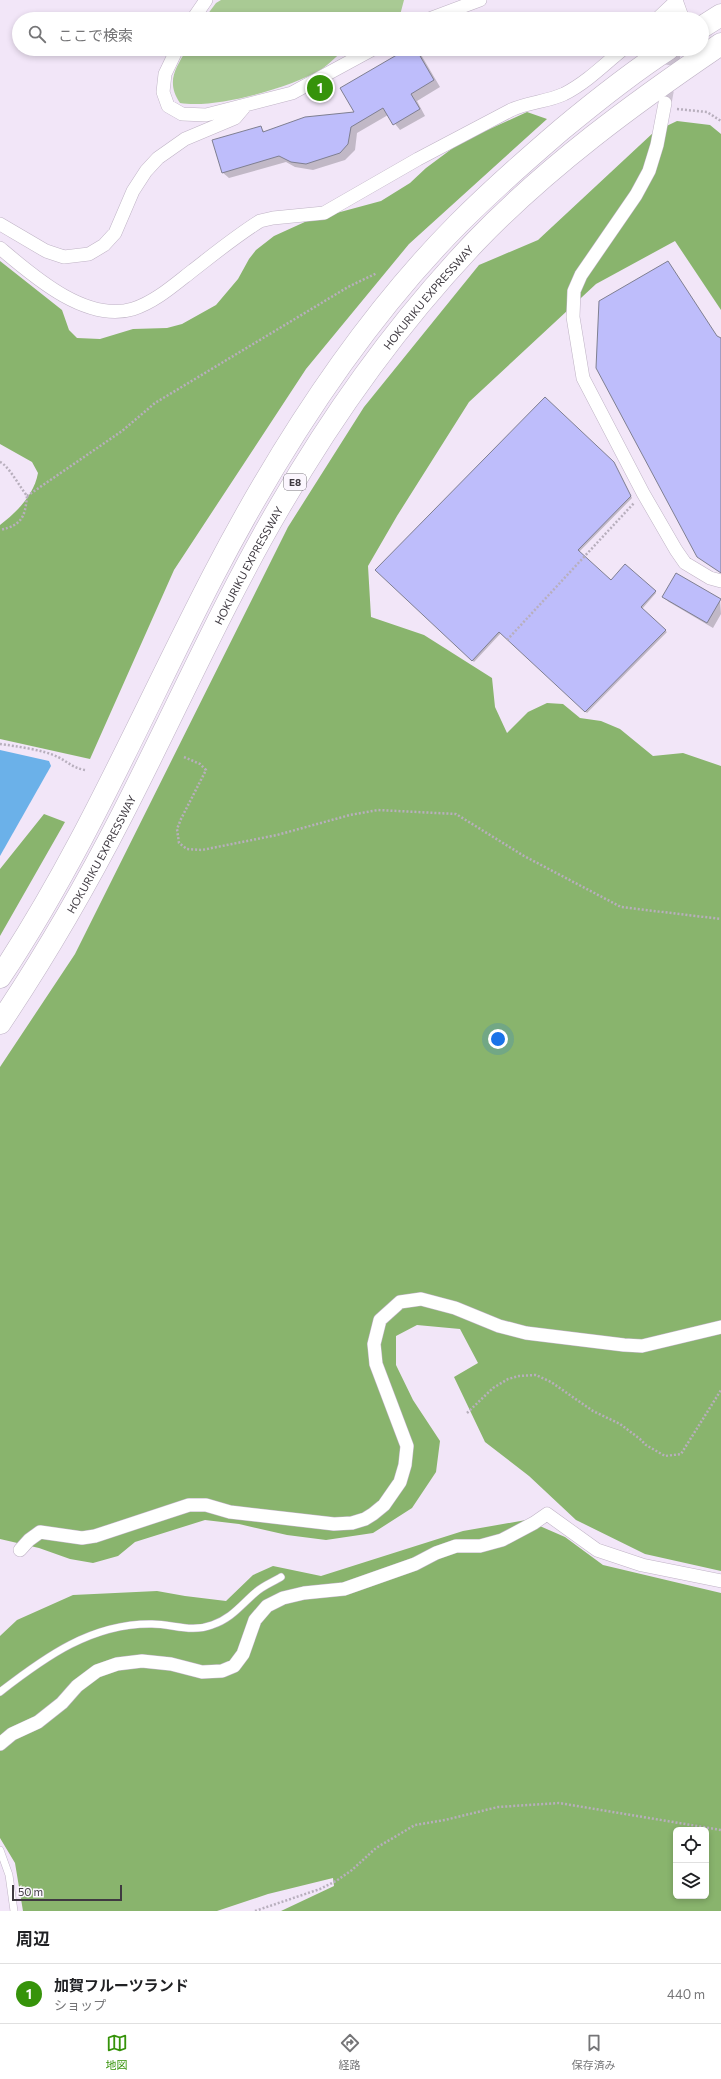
<!DOCTYPE html>
<html lang="ja">
<head>
<meta charset="utf-8">
<style>
	body { margin:0; font-family:Commissioner,"Noto Sans JP",sans-serif; background:#f6f6f6; color:#202124 }
	.controls { position:absolute; right:12px; bottom:12px; display:grid; overflow:hidden; border-radius:6px; box-shadow:0 2px 6px #0003 }
	.controls button { width:36px; height:36px; display:grid; place-items:center; padding:0; border:0; border-bottom:1px solid #e0e0e0; background:#fff; color:#202124; font:20px sans-serif }
	.scale { position:absolute; left:12px; bottom:10px; width:110px; box-sizing:border-box; padding-left:4px; border:2px solid #3f3a41; border-top:0; font-size:11px; line-height:14px; white-space:nowrap; color:#3f3a41; -webkit-text-stroke:3px #fbf6fe; paint-order:stroke }
	.you { position:absolute; left:498px; top:1039px; width:14px; height:14px; margin:-10px; border:3px solid #fff; border-radius:50%; background:#1a73e8; box-shadow:0 0 0 6px #1a73e833 }
	.badge { display:grid; place-items:center; width:26px; height:26px; border-radius:50%; background:#36930a; color:#fff; font-size:13px; font-weight:700 }
	.pin { position:absolute; translate:-50% -50%; border:2px solid #fff; box-shadow:0 1px 4px #0006 }
	.list { margin:0; padding:0; list-style:none }
	h2 { display:flex; justify-content:space-between; align-items:center; height:52px; margin:0; padding:0 16px; font-size:17px }
	h2 small { font-size:13px; font-weight:400; color:#757577 }
	.list li { display:grid; grid-template-columns:26px 1fr auto; gap:12px; align-items:center; box-sizing:border-box; height:60px; padding:0 16px; border-top:1px solid #e0e0e0 }
	.list b { display:block; font-size:15px; white-space:nowrap }
	.list p { margin:0; font-size:13px; white-space:nowrap; color:#757577 }
	.list em { font-size:13px; font-style:normal; color:#757577 }
	.icon { flex:none; width:22px; height:22px; fill:none; stroke:currentColor; stroke-width:2; stroke-linecap:round; stroke-linejoin:round }
	.map { position:relative; flex:none; width:721px; height:1911px; overflow:hidden }
	.search { position:absolute; background:#fff; box-shadow:0 2px 6px #0003; left:12px; right:12px; top:12px; height:44px; display:flex; align-items:center; gap:10px; box-sizing:border-box; padding:0 14px; border-radius:22px; color:#757577; font-size:15px }
	.sheet { height:112px; background:#fff }
	nav { display:flex; justify-content:space-around; align-items:center; box-sizing:border-box; height:56px; border-top:1px solid #e0e0e0; background:#fff; font-size:11px; color:#757577 }
	nav a { display:grid; justify-items:center; gap:2px }
	nav .on { color:#36930a }
	.map>svg:first-child { display:block }
	.green { fill:#a9ca94 }
	.forest { fill:#89b46d; fill-rule:evenodd }
	.water { fill:#6bb1e9 }
	.shadow { fill:#0003 }
	.building { fill:#bebdfb; stroke:#7f7f91 }
	.lines { fill:none; stroke-linecap:round; stroke-linejoin:round }
	.street-tunnel { stroke:#cec4d3; stroke-width:13; stroke-dasharray:13 6; stroke-linecap:butt }
	.lane-casing { stroke:#bfb3c5; stroke-width:8 }
	.street-casing { stroke:#bfb3c5; stroke-width:14 }
	.highway-casing { stroke:#bfb3c5; stroke-width:23 }
	.path { stroke:#b8afbd; stroke-width:2.5; stroke-dasharray:2 2; stroke-linecap:butt }
	.lane { stroke:#fff; stroke-width:7 }
	.street { stroke:#fff; stroke-width:13 }
	.highway { stroke:#fff; stroke-width:22 }
	.labels { text-anchor:middle; dominant-baseline:central; stroke-width:4; stroke-linejoin:round; paint-order:stroke }
	.shield { fill:#fbf6fe; stroke:#77727a; stroke-width:1 }
	.shield-label { font-size:10px; font-weight:bold; fill:#3f3a41 }
	.street-label { font-size:11px; fill:#3f3a41; stroke:#fbf6fe }
</style>
</head>
<body>
<div class="map">
<svg width="721" height="1911" viewBox="0 0 721 1911">
	<rect width="100%" height="100%" fill="#f2e6f8"/>
	<path class="green" d="M221,0H404L399,19H204L216,3Z
		M187,49H345C338,55 330,63 322,69C290,88 216,109 180,103C166,82 175,69 187,49Z"/>
	<path class="forest" d="M527,112L547,119L409,244L306,369L174,570L90,759L0,739V525C17,512 34,495 38,473L32,462L0,444V261L62,310L69,330L77,338L100,339L133,329L167,328L182,324L216,305L238,279L249,259L256,250L274,236L307,221L381,201L410,183L426,168L461,142Z
		M677,121L710,125L721,134V310L675,241L596,284L469,402L397,516L368,566L371,617L424,635L492,678L495,707L507,733L528,712L547,703L563,704L580,718L601,721L620,729L653,756L683,753L721,766V1571L645,1554L576,1520L529,1476L485,1442L454,1377L478,1363L460,1329L417,1325L396,1336V1365L413,1400L440,1441L436,1472L412,1508L373,1533L326,1540L287,1535L239,1524L205,1520L135,1542L118,1556L93,1563L70,1559L39,1548L0,1539V1067L75,954L288,527L364,407L479,265L538,240L654,132Z
		M44,814L65,822L0,936V869Z
		M526,1520L565,1537L603,1565L721,1593V1911H281L334,1886L333,1878L268,1894L217,1911H23L15,1863L0,1838V1636L17,1620L73,1595L157,1591L185,1596L226,1601L253,1575L273,1566L321,1576L463,1531ZM676,1830H706V1896H676Z"/>
	<path class="water" d="M0,750L49,761L51,766L0,856Z"/>
	<path class="shadow" d="M409,49H416L420,53L440,87L417,101L425,116L400,130L388,115L357,133L355,150L345,160L313,170L295,167L286,162L229,178L222,172L260,127L265,132L355,112Z
		M615,465L632,498L579,552L611,582L655,591L656,593L642,609L667,632L587,713L501,633L474,662L377,570Z
		M663,597L720,600L721,614L713,628L669,602Z"/>
	<path class="building" d="M407,49H416L434,80L411,94L420,109L393,125L383,108L351,127L348,144L340,153L306,164L291,162L279,156L222,173L212,140L261,126L263,132L305,117L354,112L340,88Z
		M668,261L717,336L721,338V573L697,557L596,368L599,301Z
		M545,397L614,462L631,496L578,550L611,580L625,564L656,591L641,607L666,630L585,712L499,632L472,661L375,570Z
		M676,573L721,599L707,623L662,597Z"/>
	<g class="lines">
		<path class="street-tunnel" d="M665,103L675,49"/>
		<g class="lane-casing">
			<path id="lane" d="M0,1692C45,1657 92,1623 152,1624C173,1624 191,1633 212,1625C231,1619 241,1605 255,1593C262,1586 273,1582 281,1577
				M0,1850L9,1875L14,1911"/>
		</g>
		<g class="street-casing">
			<path id="street" d="M676,0L681,14
				M193,19L206,0
				M429,19L480,0
				M657,19L676,1
				M177,49L165,74L163,92L168,106L182,114L206,115L292,93L373,49
				M665,103L657,145L649,171L636,195L581,275L574,291L573,317L583,378L643,493L676,550L685,563L710,578L721,581
				M0,224L46,251L64,257L89,254L104,245L115,233L133,191L146,171L158,158L185,139L235,118L246,105
				M0,248C33,276 86,323 133,309C155,302 174,285 192,271C214,254 236,236 260,221L273,218L324,213L418,159L511,110C528,102 547,102 564,94C586,83 605,64 623,49
				M20,1550L29,1540L40,1532L82,1538L95,1536L189,1505H206L230,1512L334,1524L352,1523L365,1519L373,1514L384,1505L400,1482L405,1465L407,1446L376,1364L374,1344L380,1320L400,1302L421,1299L455,1308L499,1326L526,1333L624,1345L642,1346L721,1327
				M0,1744L12,1734L38,1722L62,1703L77,1686L97,1671L117,1664L142,1661L171,1664L202,1672L222,1671L234,1666L243,1654L255,1620L267,1606L283,1598L304,1593L344,1589L415,1564L436,1553L456,1546H480L502,1540L534,1523L547,1514L597,1550L642,1565L721,1581"/>
		</g>
		<g class="highway-casing">
			<g id="highway">
				<path d="M702,27L721,15"/>
				<path d="M0,977C84,851 143,711 213,576C278,451 358,325 458,224C491,191 526,160 561,130C596,101 631,73 668,49"/>
				<path id="s1" d="M0,1023C45,956 85,887 122,815C175,712 222,605 280,506C335,411 400,321 475,242C548,166 634,103 721,44"/>
			</g>
		</g>
		<path class="path" d="M677,109L707,112L721,121
			M0,462C8,465 20,487 27,496C25,517 22,525 0,530
			M27,496L122,431L155,403L348,287L377,273
			M507,640L634,503
			M0,744C15,746 44,750 58,757C68,762 73,768 85,770
			M184,757L200,764L206,770L181,819L177,829L179,843L187,849L202,850L277,835L350,815L378,810L456,814L524,856L621,907L721,919
			M467,1413L493,1388L508,1379L519,1376L536,1375L551,1382L593,1411L620,1424L640,1439L646,1445L665,1456L681,1454L721,1390
			M255,1911L320,1889L336,1881L352,1870L376,1848L415,1825L445,1820L498,1807L559,1803L721,1830"/>
		<use href="#lane" class="lane"/>
		<use href="#street" class="street"/>
		<use href="#highway" class="highway"/>
	</g>
	<g class="labels">
		<rect class="shield" x="284" y="474" width="22" height="16" rx="3"/>
		<g class="shield-label">
			<text x="295" y="482">E8</text>
		</g>
		<g class="street-label">
			<text stroke="none"><textPath href="#s1" startOffset="845">HOKURIKU EXPRESSWAY</textPath></text>
			<text stroke="none"><textPath href="#s1" startOffset="521">HOKURIKU EXPRESSWAY</textPath></text>
			<text stroke="none"><textPath href="#s1" startOffset="197">HOKURIKU EXPRESSWAY</textPath></text>
		</g>
	</g>
</svg>
<div class="controls">
<button><svg class="icon" aria-label="locate" viewBox="0 0 24 24"><circle cx="12" cy="12" r="6"/><path d="M12 2v4M12 18v4M2 12h4M18 12h4"/></svg></button>
<button><svg class="icon" aria-label="layers" viewBox="0 0 24 24"><path d="M12 4l9 5-9 5-9-5zM3 14l9 5 9-5"/></svg></button>
</div>
<div class="scale">50 m</div>
<div class="you"></div>
<div class="pin badge" style="left:320px;top:88px">1</div>
<div class="search"><svg class="icon" aria-label="search" viewBox="0 0 24 24"><circle cx="10" cy="10" r="6"/><path d="M15 15l6 6"/></svg>ここで検索</div>
</div>
<section class="sheet">
<h2>周辺<small></small></h2>
<ul class="list">
<li><span class="badge">1</span><div><b>加賀フルーツランド</b><p>ショップ</p></div><em>440 m</em></li>
</ul>
</section>
<nav>
<a class="on"><svg class="icon" aria-label="map" viewBox="0 0 24 24"><path d="M3 6l6-2 6 2 6-2v14l-6 2-6-2-6 2zM9 4v14M15 6v14"/></svg>地図</a>
<a><svg class="icon" aria-label="directions" viewBox="0 0 24 24"><path d="M12 3l9 9-9 9-9-9zM9 14v-3h6M13 9l2 2-2 2"/></svg>経路</a>
<a><svg class="icon" aria-label="saved" viewBox="0 0 24 24"><path d="M7 4h10v16l-5-4-5 4z"/></svg>保存済み</a>
</nav>
</body>
</html>
